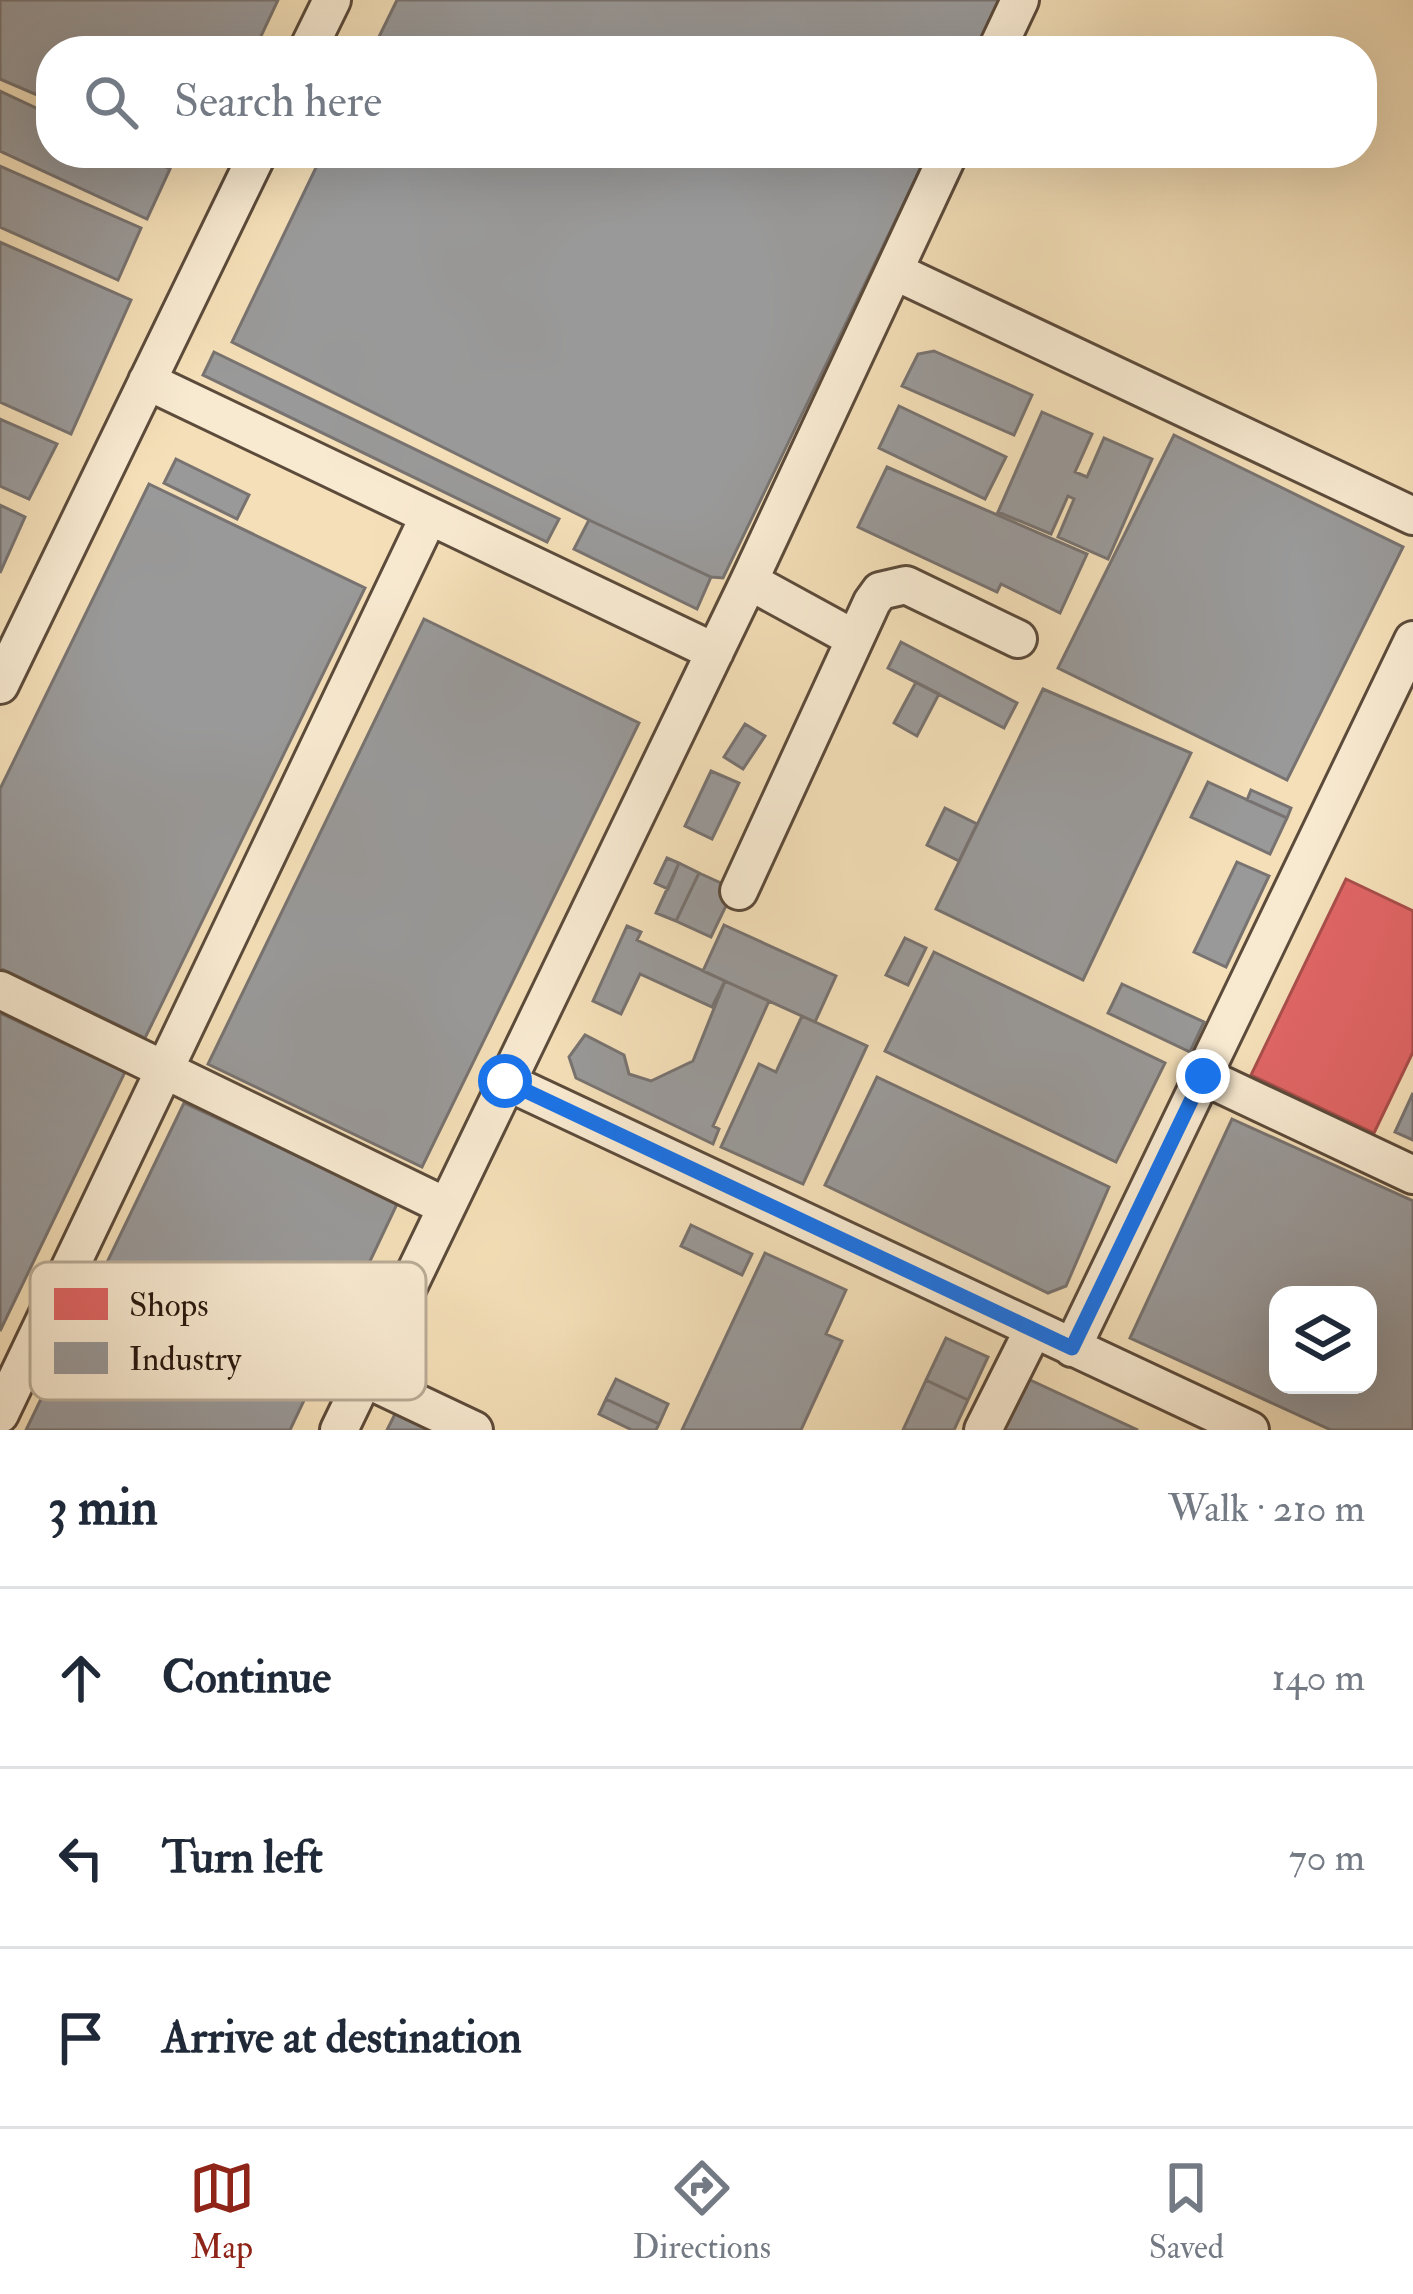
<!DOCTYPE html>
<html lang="en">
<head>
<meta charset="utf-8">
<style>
	body { margin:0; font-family:"IM FELL Double Pica",serif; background:#f6f6f7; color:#1f2937 }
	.controls { position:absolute; right:36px; bottom:36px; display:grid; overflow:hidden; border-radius:24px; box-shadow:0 12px 48px #0002 }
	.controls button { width:108px; height:108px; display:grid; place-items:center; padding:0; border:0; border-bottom:3px solid #e0e1e3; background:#fff; color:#1f2937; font:60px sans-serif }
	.stop { position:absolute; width:36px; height:36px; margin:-27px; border:9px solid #1a73e8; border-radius:50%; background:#fff }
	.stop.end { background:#1a73e8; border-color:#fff; box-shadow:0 3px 12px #0008 }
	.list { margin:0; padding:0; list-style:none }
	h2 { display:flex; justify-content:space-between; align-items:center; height:156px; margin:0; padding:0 48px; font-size:51px }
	h2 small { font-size:39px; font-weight:400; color:#747a83 }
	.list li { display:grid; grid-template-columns:78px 1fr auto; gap:36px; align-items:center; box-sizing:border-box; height:180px; padding:0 48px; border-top:3px solid #e0e1e3 }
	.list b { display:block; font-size:45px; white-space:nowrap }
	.list em { font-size:39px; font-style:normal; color:#747a83 }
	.icon { flex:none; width:66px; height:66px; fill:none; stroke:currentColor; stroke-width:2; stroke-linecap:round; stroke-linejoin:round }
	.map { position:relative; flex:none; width:1413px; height:1430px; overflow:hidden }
	.search { position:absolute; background:#fff; box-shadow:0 12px 48px #0002; left:36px; right:36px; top:36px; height:132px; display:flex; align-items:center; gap:30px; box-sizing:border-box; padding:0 42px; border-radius:48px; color:#747a83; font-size:45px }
	.sheet { height:696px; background:#fff }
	nav { display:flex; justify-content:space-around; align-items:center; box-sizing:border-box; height:168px; border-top:3px solid #e0e1e3; background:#fff; font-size:33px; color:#747a83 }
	nav a { display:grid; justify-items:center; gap:6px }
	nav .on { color:#8f2418 }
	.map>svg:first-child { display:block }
	.shops { fill:#e06666; stroke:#a94f4c; stroke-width:3 }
	.industry { fill:#999; stroke:#787370; stroke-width:3; fill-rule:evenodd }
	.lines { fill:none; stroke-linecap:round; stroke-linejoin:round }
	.minor-casing { stroke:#5c4b3b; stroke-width:42 }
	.minor { stroke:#f8ead1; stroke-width:36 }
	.route { stroke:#1a73e8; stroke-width:15 }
	.key { fill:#f8ead1; stroke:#baac97; stroke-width:3 }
	.key-label { font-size:33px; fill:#2a1a11 }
</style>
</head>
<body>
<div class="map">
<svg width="1413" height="1430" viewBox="0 0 1413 1430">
	<rect width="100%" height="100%" fill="#f4dfb8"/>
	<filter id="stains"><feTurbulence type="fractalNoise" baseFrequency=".00167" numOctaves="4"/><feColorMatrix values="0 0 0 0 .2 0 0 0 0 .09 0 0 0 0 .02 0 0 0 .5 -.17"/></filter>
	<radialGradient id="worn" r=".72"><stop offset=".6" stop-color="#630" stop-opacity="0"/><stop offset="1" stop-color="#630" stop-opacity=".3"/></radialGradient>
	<path class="shops" d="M1346,879L1413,911V1052L1374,1133L1251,1075Z"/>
	<path class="industry" d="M0,0H278L254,51H51V101L0,79Z
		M397,0H1002L977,51H372Z
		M0,91L51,115V153H134L170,169L147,219L0,151Z
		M323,153H928L723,578L711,577L589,520L232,342Z
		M0,166L141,228L118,280L0,227Z
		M0,242L131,300L71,434L0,402Z
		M934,351L1032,395L1014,435L902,386L918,354Z
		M214,352L559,519L547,542L203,375Z
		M899,406L1006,457L985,499L879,448Z
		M1042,412L1092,434L1075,472L1087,477L1104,438L1152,459L1108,559L1058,537L1074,499L1068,496L1051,534L998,512Z
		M0,419L57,444L29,499L0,486Z
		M1174,435L1403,547L1287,780L1058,668Z
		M176,459L249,495L237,519L164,483Z
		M887,467L1087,554L1060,613L1001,584L997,592L858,527Z
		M149,484L365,588L145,1038L0,968V789Z
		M0,505L25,517L0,573Z
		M589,520L711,577L697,609L574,549Z
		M424,619L639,723L422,1167L208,1064Z
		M901,642L1017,703L1004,728L888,668Z
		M916,682L939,694L917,736L894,723Z
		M1043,689L1191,753L1083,980L936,909Z
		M745,724L765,736L743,769L724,757Z
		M711,771L739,783L712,839L685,826Z
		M1208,782L1287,818L1270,854L1191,817Z
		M1251,790L1291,808L1287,818L1247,800Z
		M945,808L977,824L959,861L927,845Z
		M667,858L679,863L668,889L655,883Z
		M1237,862L1269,876L1226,967L1194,952Z
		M679,863L699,873L676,921L656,913Z
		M699,873L734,889L711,937L676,921Z
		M724,925L836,976L815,1022L703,971Z
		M627,926L641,932L637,940L725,981L712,1007L640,974L621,1014L593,1001Z
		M905,938L926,948L908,985L886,975Z
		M934,952L1165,1063L1116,1162L885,1051Z
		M725,981L769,1001L713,1126L719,1129L713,1144L576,1078L569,1057L585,1035L624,1055L629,1074L651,1081L693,1061Z
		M1122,984L1204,1022L1190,1052L1108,1013Z
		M0,1013L125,1072L0,1331Z
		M802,1016L867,1046L803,1184L721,1147L759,1064L776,1072Z
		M877,1077L1109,1187L1066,1286L1048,1293L825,1185Z
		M1413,1093V1140L1395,1132Z
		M184,1103L398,1202L290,1430H26Z
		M1232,1119L1413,1201V1430H1331L1130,1338ZM1278,1295H1368V1385H1278Z
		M691,1225L752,1254L742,1275L681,1246Z
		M765,1253L846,1290L826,1334L842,1341L801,1430H682Z
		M946,1338L988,1357L968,1400L926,1380Z
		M616,1379L668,1404L659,1424L606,1399Z
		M1028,1379L1138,1430H1004Z
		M926,1380L968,1400L954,1430H903Z
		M606,1399L659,1424L656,1430H632L599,1414Z
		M397,1410L438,1430H387Z"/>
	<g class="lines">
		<g class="minor-casing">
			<path id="minor" d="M307,51L332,0
				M996,51L1020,0
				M894,271L1413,516
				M147,381L715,652
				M749,581L855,639
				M0,685L258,153
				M739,891L872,602L880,591L906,585L1018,639
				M0,990L445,1206
				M1203,1076L1413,1175
				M505,1081L1250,1430
				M1072,1348L1413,640
				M364,1378L474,1430
				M0,1414L429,516
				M339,1430L749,581L949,153
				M983,1430L1033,1330"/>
		</g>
		<use href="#minor" class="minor"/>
	</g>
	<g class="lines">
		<path class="route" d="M505,1081L1072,1348L1203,1076"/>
	</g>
	<rect x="30" y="1262" width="396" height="138" rx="18" class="key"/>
	<rect x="54" y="1288" width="54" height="32" fill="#e06666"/>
	<rect x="54" y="1342" width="54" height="32" fill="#999"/>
	<g class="key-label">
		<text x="129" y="1316">Shops</text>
		<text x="129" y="1370">Industry</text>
	</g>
	<rect width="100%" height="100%" filter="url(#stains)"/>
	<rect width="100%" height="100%" fill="url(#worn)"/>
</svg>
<div class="controls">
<button><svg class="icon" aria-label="layers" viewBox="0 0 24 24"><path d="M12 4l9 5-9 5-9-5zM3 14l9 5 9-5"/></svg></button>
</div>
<div class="stop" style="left:505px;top:1081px"></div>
<div class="stop end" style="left:1203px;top:1076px"></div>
<div class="search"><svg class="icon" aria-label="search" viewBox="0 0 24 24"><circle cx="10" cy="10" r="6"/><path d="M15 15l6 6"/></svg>Search here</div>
</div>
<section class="sheet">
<h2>3 min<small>Walk · 210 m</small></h2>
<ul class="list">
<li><svg class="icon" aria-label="ahead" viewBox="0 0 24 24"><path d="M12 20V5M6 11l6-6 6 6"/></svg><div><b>Continue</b></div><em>140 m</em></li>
<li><svg class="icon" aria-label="left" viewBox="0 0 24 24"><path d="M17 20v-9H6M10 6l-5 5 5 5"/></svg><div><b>Turn left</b></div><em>70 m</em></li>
<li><svg class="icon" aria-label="arrive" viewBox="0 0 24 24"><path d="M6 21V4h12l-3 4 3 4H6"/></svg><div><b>Arrive at destination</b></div></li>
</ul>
</section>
<nav>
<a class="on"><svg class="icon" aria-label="map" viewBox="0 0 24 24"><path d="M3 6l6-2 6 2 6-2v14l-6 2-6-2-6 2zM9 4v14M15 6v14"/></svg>Map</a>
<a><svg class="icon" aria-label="directions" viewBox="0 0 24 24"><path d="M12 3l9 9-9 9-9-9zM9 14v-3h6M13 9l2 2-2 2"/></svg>Directions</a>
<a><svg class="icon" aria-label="saved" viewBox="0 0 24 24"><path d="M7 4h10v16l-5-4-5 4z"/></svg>Saved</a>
</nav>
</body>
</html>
